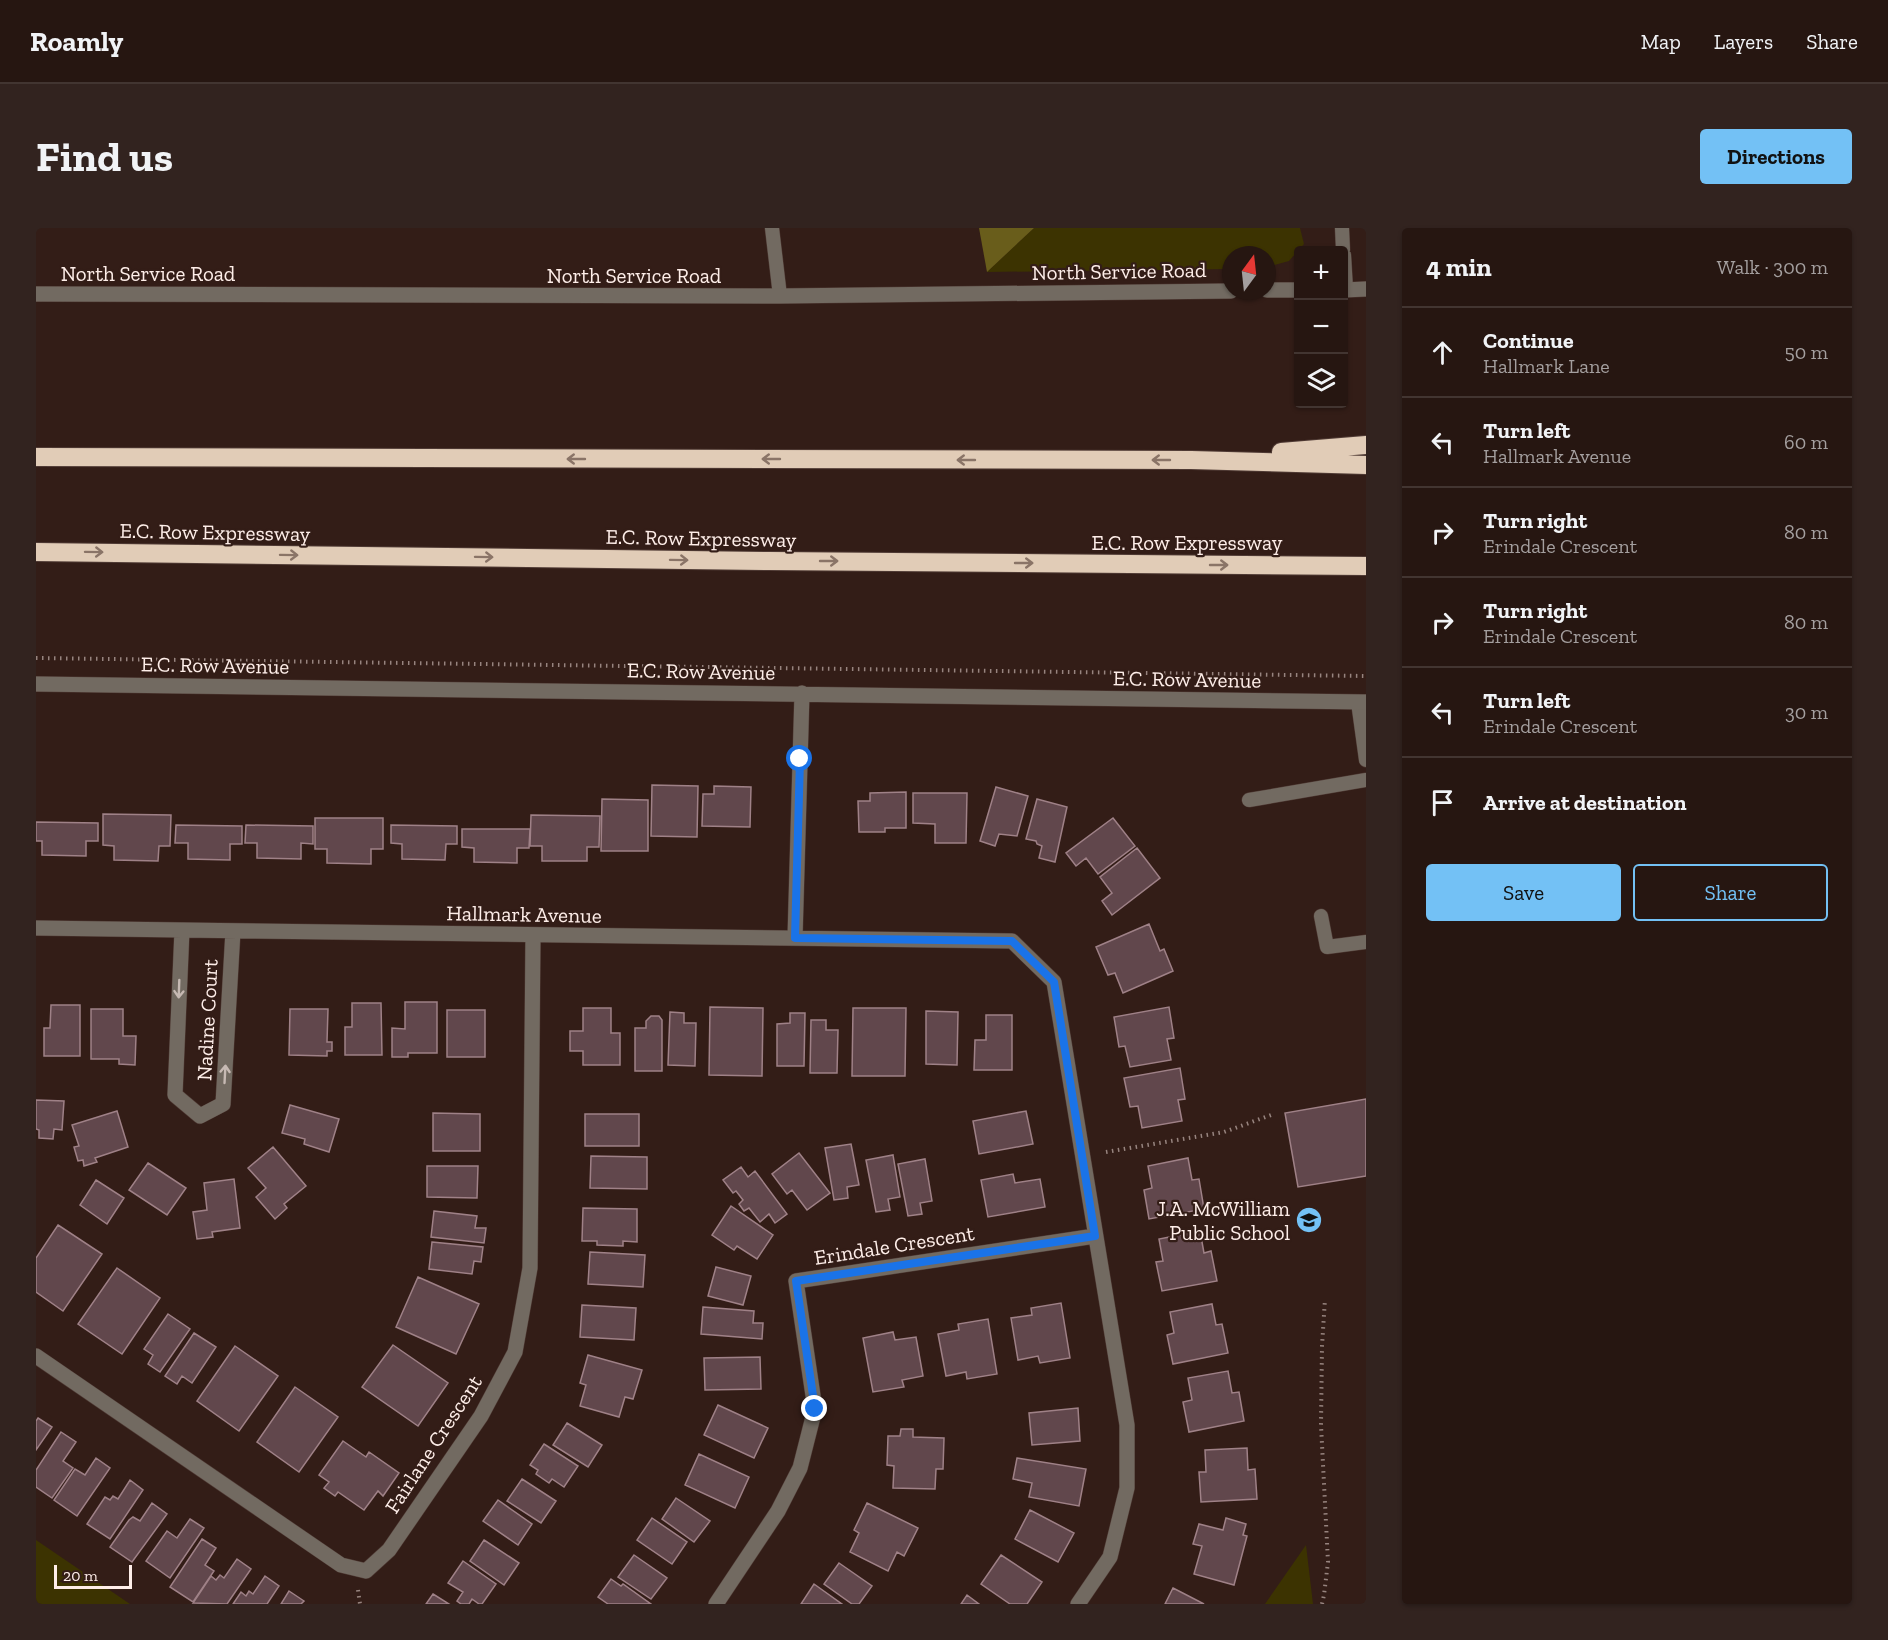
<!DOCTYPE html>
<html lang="en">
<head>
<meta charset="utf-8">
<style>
	body { margin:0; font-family:"Zilla Slab",serif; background:#32231f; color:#f1f3f6 }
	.controls { position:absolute; right:18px; top:18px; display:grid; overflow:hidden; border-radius:6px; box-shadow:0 2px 4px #0004 }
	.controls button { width:54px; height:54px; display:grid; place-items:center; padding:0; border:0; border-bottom:2px solid #423531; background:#261611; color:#f1f3f6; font:30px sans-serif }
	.compass { position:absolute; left:1186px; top:18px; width:54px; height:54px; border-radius:50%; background:#261611; box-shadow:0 2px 4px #0004; rotate:15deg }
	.scale { position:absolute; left:18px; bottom:15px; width:78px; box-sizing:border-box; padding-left:6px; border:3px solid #feeee9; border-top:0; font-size:16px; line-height:21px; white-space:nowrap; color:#feeee9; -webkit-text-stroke:4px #331d17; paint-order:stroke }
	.stop { position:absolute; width:18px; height:18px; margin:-14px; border:4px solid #1a73e8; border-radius:50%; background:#fff }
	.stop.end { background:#1a73e8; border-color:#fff; box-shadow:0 2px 6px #0008 }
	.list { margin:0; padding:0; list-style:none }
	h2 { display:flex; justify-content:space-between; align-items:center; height:78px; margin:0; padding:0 24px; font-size:26px }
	h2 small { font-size:20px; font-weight:400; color:#a49f9f }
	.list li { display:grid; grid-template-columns:39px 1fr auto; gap:18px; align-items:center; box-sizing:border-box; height:90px; padding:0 24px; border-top:2px solid #423531 }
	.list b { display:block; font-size:22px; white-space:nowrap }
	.list p { margin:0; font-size:20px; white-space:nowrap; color:#a49f9f }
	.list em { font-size:20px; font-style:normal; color:#a49f9f }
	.actions { display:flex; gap:12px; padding:18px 24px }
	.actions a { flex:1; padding:14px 0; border:2px solid #73c1f5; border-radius:6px; text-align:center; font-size:21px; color:#73c1f5 }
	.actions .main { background:#73c1f5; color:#111 }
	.icon { flex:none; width:33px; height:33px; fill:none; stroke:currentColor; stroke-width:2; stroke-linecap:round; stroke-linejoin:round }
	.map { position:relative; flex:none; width:1330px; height:1376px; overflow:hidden; border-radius:6px }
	header { display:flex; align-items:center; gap:36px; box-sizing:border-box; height:84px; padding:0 30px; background:#261611; border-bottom:2px solid #423531 }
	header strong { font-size:28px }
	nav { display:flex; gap:33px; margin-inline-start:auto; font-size:21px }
	.intro { display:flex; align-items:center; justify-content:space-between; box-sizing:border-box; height:144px; padding:0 36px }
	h1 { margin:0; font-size:42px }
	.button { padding:15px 27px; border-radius:6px; background:#73c1f5; color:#111; font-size:21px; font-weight:700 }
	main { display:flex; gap:36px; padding:0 36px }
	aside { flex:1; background:#261611; border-radius:6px; box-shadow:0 2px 4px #0004 }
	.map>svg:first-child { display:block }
	.green { fill:#3c3301 }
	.forest { fill:#695d1b }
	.building { fill:#61474c; stroke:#9f8187; stroke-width:1.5 }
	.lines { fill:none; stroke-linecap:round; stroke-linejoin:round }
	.service-casing { stroke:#4f3a34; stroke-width:15 }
	.minor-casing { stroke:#4f3a34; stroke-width:16 }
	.tertiary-casing { stroke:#4f3a34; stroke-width:16 }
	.motorway-casing { stroke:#4f3a34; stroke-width:20 }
	.path { stroke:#97847f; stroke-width:4; stroke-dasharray:1.5 4.5; stroke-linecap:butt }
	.service { stroke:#726a61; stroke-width:14 }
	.minor { stroke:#726a61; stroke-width:15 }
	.tertiary { stroke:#726a61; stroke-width:15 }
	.motorway { stroke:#e1ccb7; stroke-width:18 }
	.oneway { stroke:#8a7467 }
	.oneway2 { stroke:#c6b9b3 }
	.route { stroke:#1a73e8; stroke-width:8 }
	.labels { text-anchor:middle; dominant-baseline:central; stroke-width:4.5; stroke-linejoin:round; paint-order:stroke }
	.street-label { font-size:21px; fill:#feeee9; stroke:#331d17 }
	.poi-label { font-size:21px; fill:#feeee9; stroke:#331d17; text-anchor:end }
</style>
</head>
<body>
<header>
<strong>Roamly</strong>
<nav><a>Map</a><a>Layers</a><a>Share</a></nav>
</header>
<div class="intro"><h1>Find us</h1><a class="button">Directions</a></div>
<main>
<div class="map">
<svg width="1330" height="1376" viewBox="0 0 1330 1376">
	<rect width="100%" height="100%" fill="#331d17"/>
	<path class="green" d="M998,0H1264L1268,16L1253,33L1231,39V27H1195V41L951,44Z
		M0,1312L94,1376H0Z
		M1270,1317L1277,1376H1229Z"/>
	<path class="forest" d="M943,0H998L951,44Z"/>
	<path class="building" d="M616,557L662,558L661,609L615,608Z
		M678,558L715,559L714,599L666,598L667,566H678Z
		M960,559L992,568L981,608L963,606L959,618L944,613Z
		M870,564V600H849V604H823L822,573H834V565Z
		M877,565H931L930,615H899V596L877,595Z
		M566,571L612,572V623H565Z
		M1001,571L1031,579L1019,634L1003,630L1006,618L1001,616L1000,613L990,611Z
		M67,586L135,587L134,618H123L122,633L78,632V618L67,617Z
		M495,587L564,588L563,619H551V633H506V618H494Z
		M279,590H347V621H335V636L291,635V621H279Z
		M1077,590L1099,618L1062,646L1050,630L1040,638L1030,625Z
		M0,594L62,595V613H50V628L6,627V613H0Z
		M140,597L206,598V616H194V632L152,631V615H139Z
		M210,597L277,598V616L265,615V631L221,630V615H209Z
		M355,597L421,598V616H410L409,632L366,631V616L355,615Z
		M426,601H494L493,620H481V635L438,634V620L426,619Z
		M1101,620L1124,650L1076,687L1066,673L1076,665L1064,649Z
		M1113,696L1124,723L1128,721L1137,743L1087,765L1079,745L1072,747L1060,719Z
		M369,774H401V825H372V829H356V800L369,801Z
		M316,775H345L346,827H309V799H316Z
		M15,777H44V828H8V800H14Z
		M674,779L727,780L726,848L673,847Z
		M1133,779L1138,810L1131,811L1135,832L1094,839L1089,818L1083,819L1078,789Z
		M547,780H575V805H584V837H547V823H534V803H547Z
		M817,780H870L869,848H816Z
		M55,781H87V808H100L99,837L83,836V831H55Z
		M254,781H292L291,814H296V823H291V828L253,827Z
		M411,782H449V829H411Z
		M890,783L922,784L921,837L890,836Z
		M634,784L648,785V795H660L659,838L632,837Z
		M754,785H769L768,838H741V796L754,795Z
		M950,787H976V842H938L939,812H950Z
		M615,788H623L626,792V843H599V800H610V793Z
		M775,792H790V802H802L801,845H774Z
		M1144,840L1149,871L1142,872L1146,893L1106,900L1102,878L1094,879L1088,850Z
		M1330,871V948L1262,959L1249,885Z
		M0,872L28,873L26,902L18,901L17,911L3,910V902L0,901Z
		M254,877L303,891L293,924L268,916L269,911L246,905Z
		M81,883L92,919L59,930L61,934L48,938L47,932L42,933L38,919L43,918L36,897Z
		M990,883L997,916L943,926L937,893Z
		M397,885L444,886V923H397Z
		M549,886H603V918H549Z
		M815,916L823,957L811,959L812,970L798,972L789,920Z
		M237,919L270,958L248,976L251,980L239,991L220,969L230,960L212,940Z
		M763,925L794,965L771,982L756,962L751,966L736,946Z
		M857,927L864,969L852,971L854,982L840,984L830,932Z
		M555,928L611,929V961L554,960Z
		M1152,930L1156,952L1163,951L1168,981L1113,991L1108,962L1116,960L1112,938Z
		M889,931L896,973L884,975L886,986L872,988L862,936Z
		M112,935L150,960L131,987L93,962Z
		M391,938H442L441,970L391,969Z
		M705,939L712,949L719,943L751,986L739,995L733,986L724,994L713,980L708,983L703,976L707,972L700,963L697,965L687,952Z
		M977,946L979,955L1004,951L1009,979L952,989L945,952Z
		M198,951L204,1000L176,1004L177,1009L161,1011L157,984L171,982L168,955Z
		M60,952L88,970L71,996L44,977Z
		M695,978L737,1007L721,1031L701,1018L698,1022L676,1007Z
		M547,980L601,981V1014L587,1013V1018L561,1017V1013H546Z
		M398,983L441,988L439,1000H450L448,1015L395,1009Z
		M22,997L66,1026L27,1083L0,1064V1030Z
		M1164,1003L1168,1025L1175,1023L1181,1053L1126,1063L1120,1034L1127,1033L1123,1011Z
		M396,1014L447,1019L445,1034L438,1033L436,1046L393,1041Z
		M554,1024L609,1027L607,1059L552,1056Z
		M680,1039L715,1048L707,1077L672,1068Z
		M81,1040L124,1070L86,1126L42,1096Z
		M382,1049L443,1076L420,1126L360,1099Z
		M1025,1075L1034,1130L1004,1135L1002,1128L982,1132L975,1090L996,1087L995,1080Z
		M1176,1076L1180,1097L1186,1096L1192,1125L1137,1136L1131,1107L1138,1105L1134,1084Z
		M546,1077L600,1080L598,1112L544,1109Z
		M667,1079L718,1083L717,1095H727L726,1111L665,1106Z
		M132,1086L154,1101L124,1144L112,1136L117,1127L108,1121Z
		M952,1091L961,1146L931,1151L930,1144L910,1148L902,1106L923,1102L922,1096Z
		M857,1104L859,1112L880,1109L887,1148L866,1152L868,1159L837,1164L827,1110Z
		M158,1105L180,1119L156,1155L146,1148L141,1156L129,1148Z
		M357,1117L412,1155L382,1198L326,1159Z
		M199,1118L242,1148L203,1203L161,1173Z
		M552,1127L606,1142L597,1171L589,1169L583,1189L544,1178L550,1157L544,1155Z
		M724,1129L725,1161L669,1162L668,1130Z
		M1192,1143L1196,1165L1203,1164L1208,1193L1153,1204L1147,1174L1156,1172L1152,1150Z
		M259,1159L302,1189L263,1244L221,1214Z
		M682,1177L732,1200L718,1230L668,1207Z
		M1042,1180L1044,1213L996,1217L993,1185Z
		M2,1190L16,1199L0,1222V1193Z
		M531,1195L566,1217L552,1239L517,1217Z
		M865,1201H877V1209L908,1210L907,1241H900L899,1261L857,1260L858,1238L851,1237L852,1208H864Z
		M25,1204L40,1214L27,1233L37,1240L16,1270L0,1259V1242Z
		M307,1213L330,1229L333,1224L363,1245L347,1268L342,1263L328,1282L302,1264L299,1268L288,1260L293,1254L283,1247Z
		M508,1216L542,1238L528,1259L516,1251L513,1255L500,1246L502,1242L494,1237Z
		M1211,1220L1212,1242L1219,1241L1221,1271L1165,1274L1163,1244H1170L1169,1222Z
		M663,1226L713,1249L699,1280L649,1257Z
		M60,1230L74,1240L41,1288L18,1272L39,1241L49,1247Z
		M981,1230L1050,1241L1043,1278L993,1269L996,1255L977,1251Z
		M486,1251L520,1273L505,1295L471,1273Z
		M94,1252L107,1262L74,1311L51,1296L69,1269L74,1272L77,1268L82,1271Z
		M640,1270L674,1293L658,1314L626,1291Z
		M462,1272L496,1296L482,1317L447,1293Z
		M116,1275L131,1286L96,1334L74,1319L93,1292L97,1289L104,1293Z
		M831,1275L882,1300L868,1328L861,1324L852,1343L814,1324L823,1305L818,1302Z
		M994,1282L1038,1305L1022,1334L979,1311Z
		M616,1290L651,1314L636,1336L601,1312Z
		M1190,1290L1210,1296L1207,1307L1211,1308L1198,1357L1158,1346L1166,1318L1157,1316L1163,1296L1187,1302Z
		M154,1291L168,1300L134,1350L110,1333L131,1303L141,1310Z
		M166,1311L180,1320L169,1337L178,1343L157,1374L134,1359Z
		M448,1312L483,1335L468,1357L434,1333Z
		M598,1327L631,1350L615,1371L582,1349Z
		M965,1327L1006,1354L991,1376H974L945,1356Z
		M201,1331L215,1341L191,1376L157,1375L175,1348L180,1352L184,1347L188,1350Z
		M427,1333L460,1356L446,1376H443L436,1371L433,1376H425L421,1373L427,1364L412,1355Z
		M803,1335L836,1358L823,1376H816L788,1356Z
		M229,1348L243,1358L231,1376H197L205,1364L210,1368L213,1363L217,1366Z
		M575,1351L585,1358L587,1356L615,1376H572L562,1369Z
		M778,1356L806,1376H765Z
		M1137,1360L1168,1376H1129Z
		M253,1363L268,1373L265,1376H245Z
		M397,1366L413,1376H390Z
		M931,1367L943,1376H925Z"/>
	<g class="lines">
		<g class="service-casing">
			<path id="service" d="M736,0L744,68
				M1306,0L1307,22
				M1308,27L1310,61
				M1322,474L1330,532
				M1213,572L1330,552
				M1285,688L1291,719L1330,714"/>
		</g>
		<g class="minor-casing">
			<path id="minor" d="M0,456L1330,474
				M0,700L976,713L1018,754L1091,1197V1260L1074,1329L1042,1376
				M146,702L139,867L164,888L187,876L197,703
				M759,710L766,465
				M0,1128L305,1337L330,1343L353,1322L445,1188L479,1124L494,1040L497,707
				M680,1376L742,1283L764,1240L779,1181L760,1053L1059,1008"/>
		</g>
		<g class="tertiary-casing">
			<path id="tertiary" d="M1231,62H1262
				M1308,62L1330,61
				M0,66L744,68L1195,63"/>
		</g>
		<g class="motorway-casing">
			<path id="motorway" d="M1245,224L1330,217
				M0,229L1155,232L1330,237
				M0,324L734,333L1330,338"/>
		</g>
		<path class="path" d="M0,430L1330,448
			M1070,924L1188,904L1238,886
			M322,1362L324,1376
			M1286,1376L1288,1367L1292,1334L1285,1197L1286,1118L1289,1071"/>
		<use href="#service" class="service"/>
		<use href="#minor" class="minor"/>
		<use href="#tertiary" class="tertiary"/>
		<use href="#motorway" class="motorway"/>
	</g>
	<defs><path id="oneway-shaft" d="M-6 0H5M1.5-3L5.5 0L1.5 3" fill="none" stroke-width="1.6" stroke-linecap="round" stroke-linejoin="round" transform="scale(1.5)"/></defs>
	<g class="oneway">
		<use href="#oneway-shaft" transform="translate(540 231) rotate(-180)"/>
		<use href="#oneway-shaft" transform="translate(735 231) rotate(-180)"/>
		<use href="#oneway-shaft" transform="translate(930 232) rotate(-180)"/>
		<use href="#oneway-shaft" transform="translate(1125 232) rotate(-180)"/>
		<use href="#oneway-shaft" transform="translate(58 324) rotate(1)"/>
		<use href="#oneway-shaft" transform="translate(253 327) rotate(1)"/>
		<use href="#oneway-shaft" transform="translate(448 329) rotate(1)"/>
		<use href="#oneway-shaft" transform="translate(643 332) rotate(1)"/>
		<use href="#oneway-shaft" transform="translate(793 333)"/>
		<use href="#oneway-shaft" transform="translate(988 335)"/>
		<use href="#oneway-shaft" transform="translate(1183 337)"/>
	</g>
	<g class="oneway2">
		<use href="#oneway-shaft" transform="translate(143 761) rotate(92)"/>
		<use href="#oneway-shaft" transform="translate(189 846) rotate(-87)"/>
	</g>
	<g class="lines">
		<path class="route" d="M764,531L759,710L976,713L1018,754L1059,1008L760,1053L779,1181"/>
	</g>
	<defs>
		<g id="school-disc" transform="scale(1.35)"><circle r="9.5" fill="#73c1f5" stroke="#331d17"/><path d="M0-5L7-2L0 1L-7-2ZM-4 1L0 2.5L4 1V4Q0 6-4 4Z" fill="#111"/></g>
	</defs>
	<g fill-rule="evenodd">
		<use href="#school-disc" x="1273" y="992"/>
	</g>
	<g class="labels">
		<g class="street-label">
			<text transform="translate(1083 43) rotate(-1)">North Service Road</text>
			<text x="112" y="45">North Service Road</text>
			<text x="598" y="47">North Service Road</text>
			<text transform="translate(179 304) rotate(1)">E.C. Row Expressway</text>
			<text transform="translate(665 310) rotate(1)">E.C. Row Expressway</text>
			<text x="1151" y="314">E.C. Row Expressway</text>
			<text transform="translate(179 437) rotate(1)">E.C. Row Avenue</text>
			<text transform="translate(665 443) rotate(1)">E.C. Row Avenue</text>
			<text transform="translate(1151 451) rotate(1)">E.C. Row Avenue</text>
			<text transform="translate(488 686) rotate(1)">Hallmark Avenue</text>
			<text transform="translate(171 792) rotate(-87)">Nadine Court</text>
			<text transform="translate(858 1017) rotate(-9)">Erindale Crescent</text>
			<text transform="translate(397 1216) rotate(-57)">Fairlane Crescent</text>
		</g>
		<g class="poi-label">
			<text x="1254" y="980">J.A. McWilliam<tspan x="1254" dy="24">Public School</tspan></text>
		</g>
	</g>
</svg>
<div class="controls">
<button>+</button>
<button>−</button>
<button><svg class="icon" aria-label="layers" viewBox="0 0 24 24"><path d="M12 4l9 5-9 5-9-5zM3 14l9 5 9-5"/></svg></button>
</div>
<svg class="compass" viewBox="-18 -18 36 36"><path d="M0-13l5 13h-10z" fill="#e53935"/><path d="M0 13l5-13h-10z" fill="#a49f9f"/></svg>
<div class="scale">20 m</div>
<div class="stop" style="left:764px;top:531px"></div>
<div class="stop end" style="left:779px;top:1181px"></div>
</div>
<aside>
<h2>4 min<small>Walk · 300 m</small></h2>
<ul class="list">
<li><svg class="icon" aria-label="ahead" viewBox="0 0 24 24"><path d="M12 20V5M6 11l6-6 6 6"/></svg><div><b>Continue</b><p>Hallmark Lane</p></div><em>50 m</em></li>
<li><svg class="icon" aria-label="left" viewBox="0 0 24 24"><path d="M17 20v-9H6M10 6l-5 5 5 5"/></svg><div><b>Turn left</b><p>Hallmark Avenue</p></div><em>60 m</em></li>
<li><svg class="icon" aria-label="right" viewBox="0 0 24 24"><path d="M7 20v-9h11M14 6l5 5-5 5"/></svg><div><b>Turn right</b><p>Erindale Crescent</p></div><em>80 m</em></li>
<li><svg class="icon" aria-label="right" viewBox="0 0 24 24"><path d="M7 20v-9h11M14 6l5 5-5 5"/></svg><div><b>Turn right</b><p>Erindale Crescent</p></div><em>80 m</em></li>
<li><svg class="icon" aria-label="left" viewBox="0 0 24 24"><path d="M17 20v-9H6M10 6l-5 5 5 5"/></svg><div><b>Turn left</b><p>Erindale Crescent</p></div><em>30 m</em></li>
<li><svg class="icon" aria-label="arrive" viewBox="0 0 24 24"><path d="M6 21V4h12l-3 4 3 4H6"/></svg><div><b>Arrive at destination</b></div></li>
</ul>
<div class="actions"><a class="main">Save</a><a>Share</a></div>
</aside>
</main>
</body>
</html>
